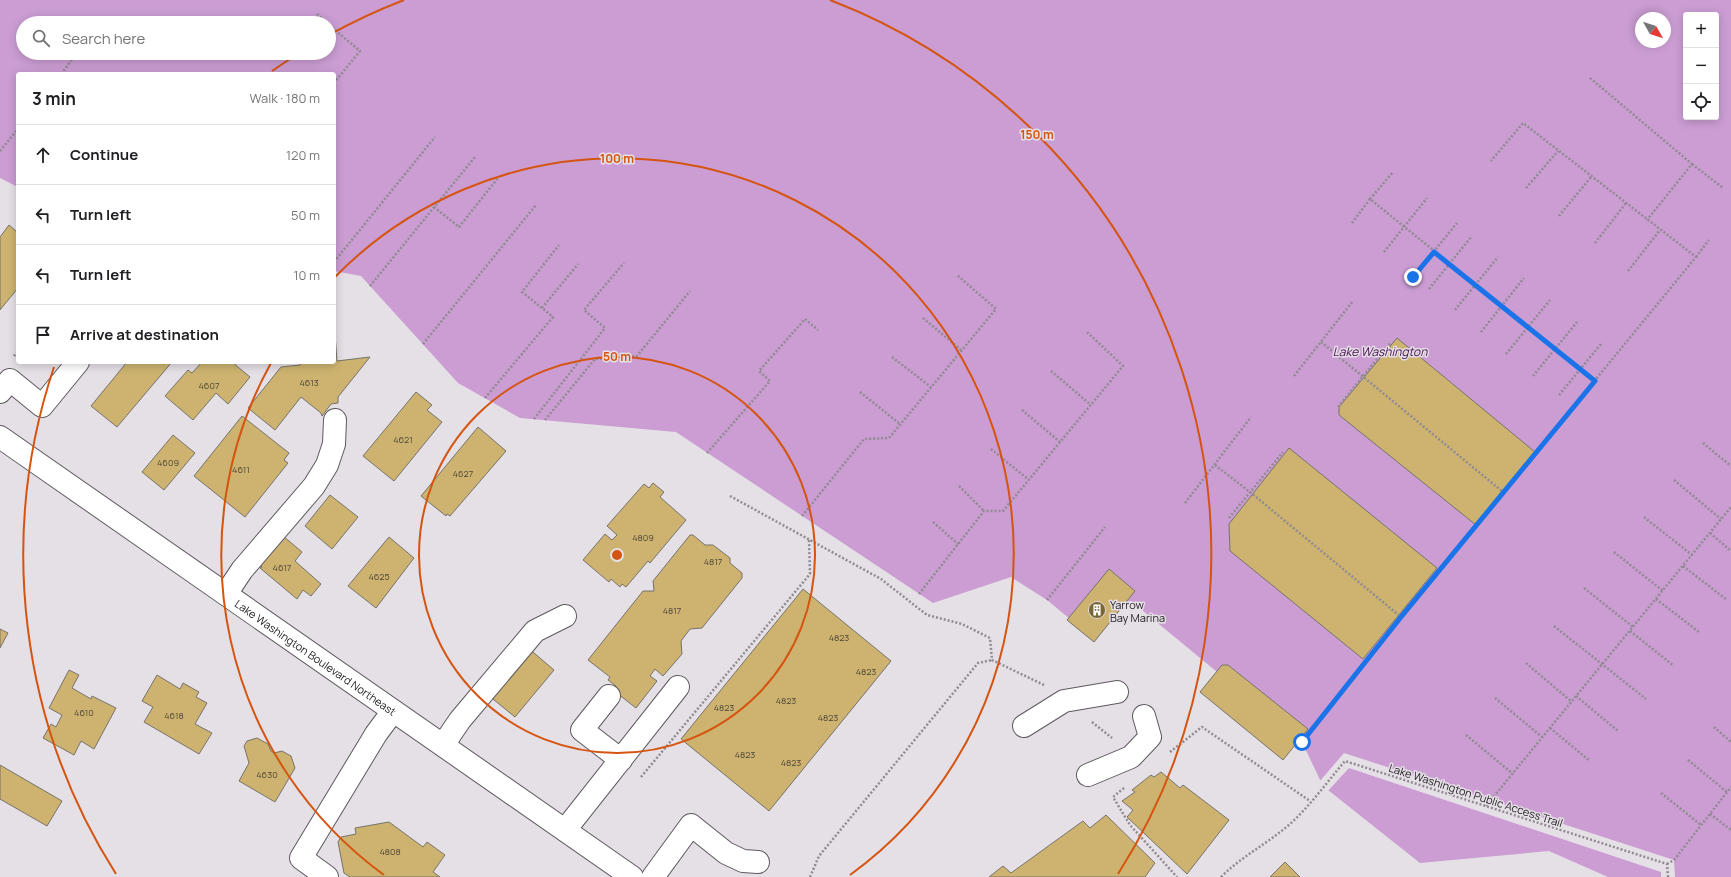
<!DOCTYPE html>
<html lang="en">
<head>
<meta charset="utf-8">
<style>
	body { margin:0; font-family:Manrope,sans-serif; background:#f6f6f6; color:#202124 }
	.controls { position:absolute; right:12px; top:12px; display:grid; overflow:hidden; border-radius:4px; box-shadow:0 2px 10px #0003 }
	.controls button { width:36px; height:36px; display:grid; place-items:center; padding:0; border:0; border-bottom:1px solid #e0e0e0; background:#fff; color:#202124; font:20px sans-serif }
	.compass { position:absolute; left:1635px; top:12px; width:36px; height:36px; border-radius:50%; background:#fff; box-shadow:0 2px 10px #0003; rotate:129deg }
	.stop { position:absolute; width:12px; height:12px; margin:-9px; border:3px solid #1a73e8; border-radius:50%; background:#fff }
	.stop.end { background:#1a73e8; border-color:#fff; box-shadow:0 1px 4px #0008 }
	.list { margin:0; padding:0; list-style:none }
	h2 { display:flex; justify-content:space-between; align-items:center; height:52px; margin:0; padding:0 16px; font-size:17px }
	h2 small { font-size:13px; font-weight:400; color:#757577 }
	.list li { display:grid; grid-template-columns:26px 1fr auto; gap:12px; align-items:center; box-sizing:border-box; height:60px; padding:0 16px; border-top:1px solid #e0e0e0 }
	.list b { display:block; font-size:15px; white-space:nowrap }
	.list em { font-size:13px; font-style:normal; color:#757577 }
	.icon { flex:none; width:22px; height:22px; fill:none; stroke:currentColor; stroke-width:2; stroke-linecap:round; stroke-linejoin:round }
	.map { position:relative; flex:none; width:1731px; height:877px; overflow:hidden }
	.search { position:absolute; background:#fff; box-shadow:0 2px 10px #0003; left:16px; top:16px; width:320px; height:44px; display:flex; align-items:center; gap:10px; box-sizing:border-box; padding:0 14px; border-radius:22px; color:#757577; font-size:15px }
	.panel { position:absolute; background:#fff; box-shadow:0 2px 10px #0003; left:16px; top:72px; width:320px; height:292px; border-radius:4px }
	.map>svg:first-child { display:block }
	.water { fill:#cb9dd3; fill-rule:evenodd }
	.pier { fill:#e5dfe6 }
	.building { fill:#cdb36f; stroke:#76736b }
	.lines { fill:none; stroke-linecap:round; stroke-linejoin:round }
	.minor-casing { stroke:#5e595f; stroke-width:24 }
	.major-casing { stroke:#5e595f; stroke-width:24 }
	.path { stroke:#908b91; stroke-width:2.5; stroke-dasharray:2 2; stroke-linecap:butt }
	.minor { stroke:#fff; stroke-width:22 }
	.major { stroke:#fff; stroke-width:22 }
	.route { stroke:#1a73e8; stroke-width:5 }
	.ring { fill:none; stroke:#d5540f; stroke-width:2 }
	.labels { text-anchor:middle; dominant-baseline:central; stroke-width:3; stroke-linejoin:round; paint-order:stroke }
	.number-label { font-size:9px; fill:#504738 }
	.poi-label { font-size:11px; fill:#262326; stroke:#e5dfe6; text-anchor:start }
	.street-label { font-size:11px; fill:#262326; stroke:#e5dfe6 }
	.water-label { font-size:12px; font-style:italic; fill:#480f52; stroke:#e5dfe6 }
	.centre { fill:#d5540f; stroke:#e5dfe6; stroke-width:2 }
	.ring-label { font-size:12px; text-anchor:middle; font-weight:bold; fill:#d5540f; stroke:#e5dfe6; stroke-width:3; stroke-linejoin:round; paint-order:stroke }
</style>
</head>
<body>
<div class="map">
<svg width="1731" height="877" viewBox="0 0 1731 877">
	<rect width="100%" height="100%" fill="#e5dfe6"/>
	<path class="water" d="M0,0H1731V877H1608L1549,851L1420,863L1323,786L1302,742L1131,601L1070,619L1047,600L1011,577L933,603L676,432L520,418L458,383L361,276L334,271V74H18V187L0,178ZM1686,15H1716V117H1686ZM1641,18H1665V42H1641ZM23,23H329V53H23Z"/>
	<path class="pier" d="M1344,753L1674,860L1675,877H1661V872L1349,768L1327,792L1321,787L1319,782Z"/>
	<path class="building" d="M9,225L18,233V288L0,310V237Z
		M335,334L337,361L370,357L338,397V403L331,404L322,416L321,413L301,397L275,430L248,408L281,367L300,365V362H334Z
		M1397,338L1535,452L1476,525L1339,415V407Z
		M127,362H172L117,427L91,406Z
		M202,362H232L250,377L228,404L216,393L193,420L165,396L188,370L192,373Z
		M416,392L432,405L427,410L442,422L394,481L363,456Z
		M242,416L289,453L284,460L288,463L245,517L194,476Z
		M478,427L506,451L450,516L447,514L446,516L421,496Z
		M173,435L195,453L164,490L142,472Z
		M1289,448L1437,568L1363,659L1230,551L1229,524Z
		M653,483L664,492L660,497L686,520L650,563L648,561L626,587L622,584L620,587L611,579L609,582L583,560L605,534L612,540L617,535L607,526L644,484L649,488Z
		M330,495L358,517L332,549L305,526Z
		M690,535H693L705,545H713L730,558V563L742,573V578L702,628L690,629L681,641L682,654L663,676L655,669L650,676L657,681L636,708L613,690L616,686L608,680L610,677L588,660L643,591H654L653,581Z
		M283,536L302,552L295,561L321,584L311,596L303,590L297,599L260,568L262,567L260,565Z
		M389,537L414,558L376,608L348,586Z
		M1109,569L1135,591L1094,642L1067,620Z
		M803,589L891,661L769,811L681,739Z
		M0,629L8,633L0,648Z
		M527,647L554,670L515,717L488,695Z
		M1222,665H1228L1308,729L1283,760L1200,692Z
		M69,670L79,675L72,688L91,699L92,696L116,708L94,749L81,741L74,755L43,738L51,724L56,727L62,715L49,708Z
		M157,675L180,689L183,683L199,692L196,697L207,703L195,724L212,733L199,754L144,722L153,707L142,701Z
		M257,738L268,744L271,751L274,753L282,751L291,756L295,768L275,802L239,781L249,763L244,746L247,741Z
		M0,765L62,801L47,826L0,799Z
		M1161,772L1180,788L1183,785L1229,820L1187,874L1127,817L1133,810L1122,801L1135,792L1132,790L1151,775L1154,777Z
		M1106,815L1155,863L1145,877H989L1003,866L1011,873L1083,821L1090,828Z
		M389,822L423,847L427,842L445,855L433,872L440,877H350L344,873L338,842L341,837L356,834L355,828Z
		M1285,862L1300,877H1270Z"/>
	<g class="lines">
		<g class="minor-casing">
			<path id="minor" d="M0,392L10,380L42,406L78,362
				M226,594L242,570L314,486L327,465L334,444L335,420
				M609,696L582,730L621,760
				M1024,726L1064,701L1117,692
				M443,745L460,720L535,631L565,616
				M1088,775L1131,757L1150,737L1144,716
				M565,830L678,687
				M327,877L301,858L376,734L393,711
				M653,877L691,825L726,853L743,861L758,862"/>
		</g>
		<g class="major-casing">
			<g id="major">
				<path id="s1" d="M0,437L632,877"/>
			</g>
		</g>
		<path class="path" d="M317,14L327,23
			M329,25L360,51L334,83
			M61,74L77,53
			M1590,78L1692,164L1647,220
			M0,151L18,129
			M1692,164L1723,188
			M1526,188L1558,151
			M1370,199L1393,172
			M434,207L459,227L498,178
			M1559,216L1591,177
			M1352,223L1370,199L1595,381
			M1595,243L1626,203
			M1384,252L1427,198
			M1696,257L1709,240
			M334,262L435,137
			M1628,271L1660,230
			M1413,277L1457,223
			M370,286L475,157
			M1429,289L1472,236
			M542,308L578,264
			M1455,310L1498,257
			M923,318L961,350
			M1481,332L1524,278
			M1321,342L1503,492
			M423,344L536,205
			M1506,354L1550,300
			M14,356L18,351
			M892,357L931,387
			M1051,371L1091,405
			M1294,376L1353,301
			M1533,376L1577,322
			M860,392L900,424
			M1559,395L1601,344
			M485,398L553,317L522,292L559,245
			M1338,407L1391,342
			M1022,410L1060,442
			M534,419L605,328L584,310L624,263
			M545,420L595,359L637,356L690,291
			M1703,443L1731,466
			M991,449L1029,480
			M707,453L770,381L759,371L805,319L818,330
			M1215,465L1250,492L1401,617
			M1674,480L1721,519
			M959,486L984,511
			M730,496L881,579L927,615L962,624L990,638L992,660L1044,685
			M1185,503L1251,417
			M802,516L864,439L889,438L996,309L957,275
			M1644,517L1692,555
			M1229,518L1283,452
			M933,522L958,544
			M1710,533L1731,551
			M1614,552L1663,591
			M1683,566L1727,600
			M1584,588L1633,627
			M919,594L984,511H1003L1123,366L1087,332
			M1656,599L1699,632
			M1047,600L1105,527
			M1554,626L1646,699
			M1630,631L1674,666
			M1526,663L1572,702
			M1576,696L1618,731
			M1495,698L1542,737
			M1092,722L1112,738
			M1714,727L1731,742
			M1550,728L1590,761
			M1466,735L1513,774
			M1302,742L1401,617L1696,257L1523,123L1491,161
			M1170,752L1202,727L1310,801
			M1688,760L1727,792
			M641,777L810,574L809,540
			M1124,788L1113,797L1130,825L1177,877
			M1661,793L1701,825
			M1486,806L1731,507
			M1710,814L1731,830
			M1667,864L1674,860L1731,787
			M810,877L819,856L978,663L992,660
			M1221,877C1242,856 1267,844 1290,824C1310,806 1327,782 1345,761L1667,864L1668,877"/>
		<use href="#minor" class="minor"/>
		<use href="#major" class="major"/>
	</g>
	<g class="lines">
		<path class="route" d="M1302,742L1401,617L1595,381L1434,252L1413,277"/>
	</g>
	<g class="ring">
		<circle cx="617" cy="555" r="198"/>
		<path d="M384 875A396 396 0 0 1 271 363M335 277A396 396 0 1 1 850 875"/>
		<path d="M116 874A594 594 0 0 1 54 367M272 71A594 594 0 0 1 298 54M329 35A594 594 0 0 1 404 0M830 0A594 594 0 0 1 1118 874"/>
	</g>
	<defs>
		<g id="building-disc" transform="scale(0.9)"><circle r="9.5" fill="#7a6736" stroke="#e5dfe6"/><path d="M-4-6H4V6H1V3H-1V6H-4ZM-2.5-4.3h1.7v1.8h-1.7ZM.8-4.3h1.7v1.8H.8ZM-2.5-1h1.7V.8h-1.7ZM.8-1h1.7V.8H.8Z" fill="#fff"/></g>
	</defs>
	<g fill-rule="evenodd">
		<use href="#building-disc" x="1097" y="610"/>
	</g>
	<g class="labels">
		<g class="number-label">
			<text x="309" y="382">4613</text>
			<text x="209" y="385">4607</text>
			<text x="403" y="439">4621</text>
			<text x="168" y="462">4609</text>
			<text x="241" y="469">4611</text>
			<text x="463" y="473">4627</text>
			<text x="643" y="537">4809</text>
			<text x="713" y="561">4817</text>
			<text x="282" y="567">4617</text>
			<text x="379" y="576">4625</text>
			<text x="672" y="610">4817</text>
			<text x="839" y="637">4823</text>
			<text x="866" y="671">4823</text>
			<text x="786" y="700">4823</text>
			<text x="724" y="707">4823</text>
			<text x="84" y="712">4610</text>
			<text x="174" y="715">4618</text>
			<text x="828" y="717">4823</text>
			<text x="745" y="754">4823</text>
			<text x="791" y="762">4823</text>
			<text x="267" y="774">4630</text>
			<text x="390" y="851">4808</text>
		</g>
		<g class="poi-label">
			<text x="1110" y="604">Yarrow<tspan x="1110" dy="13">Bay Marina</tspan></text>
		</g>
		<g class="street-label">
			<text stroke="none"><textPath href="#s1" startOffset="385">Lake Washington Boulevard Northeast</textPath></text>
			<text transform="translate(1476 795) rotate(18)">Lake Washington Public Access Trail</text>
		</g>
		<g class="water-label">
			<text x="1380" y="351">Lake Washington</text>
		</g>
	</g>
	<circle cx="617" cy="555" r="6" class="centre"/>
	<g class="ring-label">
		<text x="1037" y="139">150 m</text>
		<text x="617" y="163">100 m</text>
		<text x="617" y="361">50 m</text>
	</g>
</svg>
<div class="controls">
<button>+</button>
<button>−</button>
<button><svg class="icon" aria-label="locate" viewBox="0 0 24 24"><circle cx="12" cy="12" r="6"/><path d="M12 2v4M12 18v4M2 12h4M18 12h4"/></svg></button>
</div>
<svg class="compass" viewBox="-18 -18 36 36"><path d="M0-13l5 13h-10z" fill="#e53935"/><path d="M0 13l5-13h-10z" fill="#757577"/></svg>
<div class="stop" style="left:1302px;top:742px"></div>
<div class="stop end" style="left:1413px;top:277px"></div>
<div class="search"><svg class="icon" aria-label="search" viewBox="0 0 24 24"><circle cx="10" cy="10" r="6"/><path d="M15 15l6 6"/></svg>Search here</div>
<section class="panel">
<h2>3 min<small>Walk · 180 m</small></h2>
<ul class="list">
<li><svg class="icon" aria-label="ahead" viewBox="0 0 24 24"><path d="M12 20V5M6 11l6-6 6 6"/></svg><div><b>Continue</b></div><em>120 m</em></li>
<li><svg class="icon" aria-label="left" viewBox="0 0 24 24"><path d="M17 20v-9H6M10 6l-5 5 5 5"/></svg><div><b>Turn left</b></div><em>50 m</em></li>
<li><svg class="icon" aria-label="left" viewBox="0 0 24 24"><path d="M17 20v-9H6M10 6l-5 5 5 5"/></svg><div><b>Turn left</b></div><em>10 m</em></li>
<li><svg class="icon" aria-label="arrive" viewBox="0 0 24 24"><path d="M6 21V4h12l-3 4 3 4H6"/></svg><div><b>Arrive at destination</b></div></li>
</ul>
</section>
</div>
</body>
</html>
